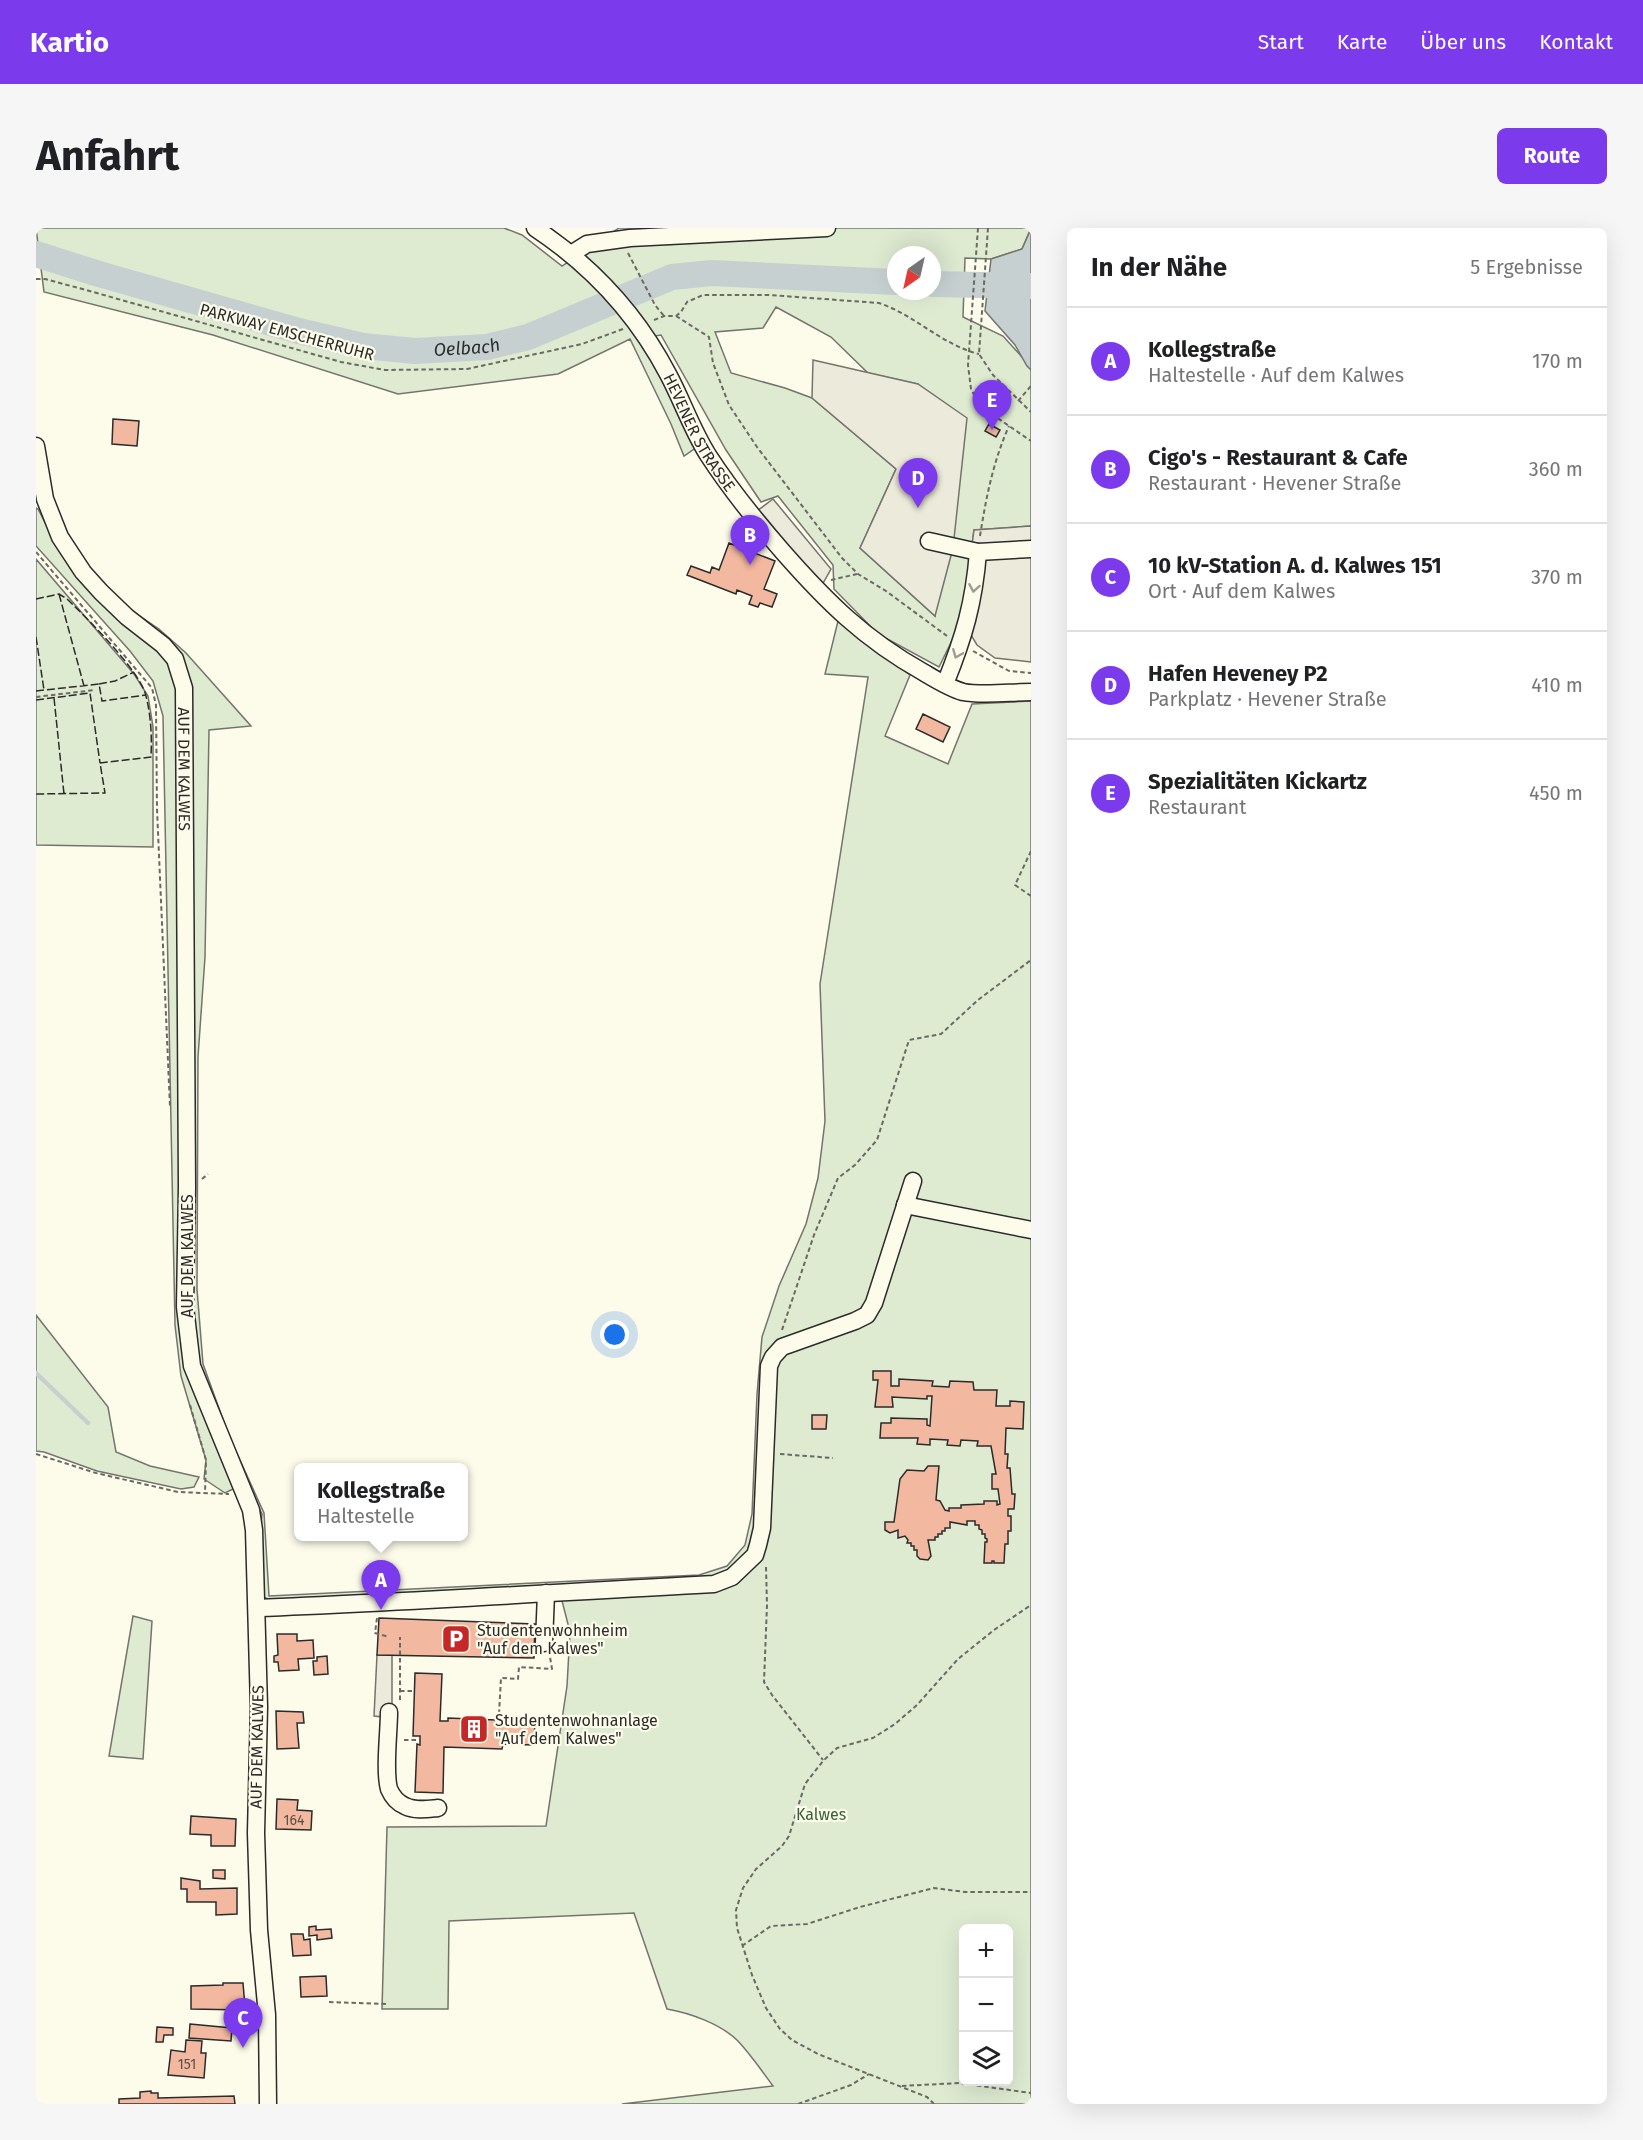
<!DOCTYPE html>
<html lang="de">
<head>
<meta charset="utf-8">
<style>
	body { margin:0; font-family:"Fira Sans",sans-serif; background:#f6f6f6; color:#202124 }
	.controls { position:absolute; right:18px; bottom:18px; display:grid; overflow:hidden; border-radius:9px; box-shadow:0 6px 24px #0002 }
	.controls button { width:54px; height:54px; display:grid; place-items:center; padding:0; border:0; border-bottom:2px solid #e0e0e0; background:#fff; color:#202124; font:30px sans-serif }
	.compass { position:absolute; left:851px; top:18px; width:54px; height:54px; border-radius:50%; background:#fff; box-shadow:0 6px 24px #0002; rotate:214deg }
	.you { position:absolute; left:579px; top:1107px; width:21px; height:21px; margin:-15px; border:4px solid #fff; border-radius:50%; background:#1a73e8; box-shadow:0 0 0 9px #1a73e833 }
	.badge { display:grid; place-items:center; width:39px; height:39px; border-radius:50%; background:#7c3aed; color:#fff; font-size:20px; font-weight:700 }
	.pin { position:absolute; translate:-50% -50px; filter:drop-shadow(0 2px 3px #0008) }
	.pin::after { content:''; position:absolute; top:32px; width:21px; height:18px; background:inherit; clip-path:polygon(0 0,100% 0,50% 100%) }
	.popup { position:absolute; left:258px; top:1235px; width:174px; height:78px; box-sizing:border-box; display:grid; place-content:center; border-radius:9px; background:#fff; filter:drop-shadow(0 2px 4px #0005); font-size:20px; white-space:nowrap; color:#757577 }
	.popup b { font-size:22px; color:#202124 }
	.popup::after { content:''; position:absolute; left:50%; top:100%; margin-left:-12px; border:12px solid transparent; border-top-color:#fff }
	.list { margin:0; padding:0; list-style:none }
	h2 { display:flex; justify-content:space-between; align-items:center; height:78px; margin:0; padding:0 24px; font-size:26px }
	h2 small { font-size:20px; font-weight:400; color:#757577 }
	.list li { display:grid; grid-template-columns:39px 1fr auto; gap:18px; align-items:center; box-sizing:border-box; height:108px; padding:0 24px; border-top:2px solid #e0e0e0 }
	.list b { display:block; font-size:22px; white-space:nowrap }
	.list p { margin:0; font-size:20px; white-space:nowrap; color:#757577 }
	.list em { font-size:20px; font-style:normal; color:#757577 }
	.icon { flex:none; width:33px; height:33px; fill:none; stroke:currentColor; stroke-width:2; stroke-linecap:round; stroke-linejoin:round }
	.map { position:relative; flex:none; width:995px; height:1876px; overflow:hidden; border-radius:9px }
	header { display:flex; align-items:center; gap:36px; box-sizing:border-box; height:84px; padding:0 30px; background:#7c3aed; color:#fff }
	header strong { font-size:28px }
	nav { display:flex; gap:33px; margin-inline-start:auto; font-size:21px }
	.intro { display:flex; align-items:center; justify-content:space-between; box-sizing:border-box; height:144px; padding:0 36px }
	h1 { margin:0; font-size:42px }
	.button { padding:15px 27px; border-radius:9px; background:#7c3aed; color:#fff; font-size:21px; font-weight:700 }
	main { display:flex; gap:36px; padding:0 36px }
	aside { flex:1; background:#fff; border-radius:9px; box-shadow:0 6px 24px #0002 }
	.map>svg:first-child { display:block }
	.green { fill:#deebd1; stroke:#74746e; stroke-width:1.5; fill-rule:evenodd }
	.parking { fill:#eceadb; stroke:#74746e; stroke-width:1.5 }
	.water { fill:#c7d0d0; stroke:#74746e; stroke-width:1.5 }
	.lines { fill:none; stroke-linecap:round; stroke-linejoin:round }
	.stream { stroke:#c7d0d0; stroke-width:4.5 }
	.river { stroke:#c7d0d0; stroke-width:26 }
	.building { fill:#f2b8a0; stroke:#2b2b2b; stroke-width:1.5 }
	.minor-casing { stroke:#2b2b2b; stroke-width:19 }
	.path { stroke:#6a6964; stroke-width:2; stroke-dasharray:4.5 3; stroke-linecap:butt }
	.minor { stroke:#fdfbea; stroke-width:16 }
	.fence { stroke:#2b2b2b; stroke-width:1.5; stroke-dasharray:8 3; stroke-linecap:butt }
	.oneway { stroke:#9e9d94 }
	.labels { text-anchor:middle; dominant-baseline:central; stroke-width:4.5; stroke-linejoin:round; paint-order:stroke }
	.number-label { font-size:14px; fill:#5d4e48 }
	.street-label { font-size:16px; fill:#2b2b2b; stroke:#fdfbea }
	.poi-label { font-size:16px; fill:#2b2b2b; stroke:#fdfbea; text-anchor:start }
	.park-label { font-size:16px; fill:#34623c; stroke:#fdfbea }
	.water-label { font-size:18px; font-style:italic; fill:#2b2b2b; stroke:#fdfbea }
</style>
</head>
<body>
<header>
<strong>Kartio</strong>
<nav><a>Start</a><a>Karte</a><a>Über uns</a><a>Kontakt</a></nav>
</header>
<div class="intro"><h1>Anfahrt</h1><a class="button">Route</a></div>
<main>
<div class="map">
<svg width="995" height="1876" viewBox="0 0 995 1876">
	<rect width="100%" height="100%" fill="#fdfbea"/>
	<path class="green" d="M0,0H468L486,7L526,38L583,0H995L986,21L955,31L929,30L927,89L967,108L995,139V298L938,302L926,392L903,439L842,406L798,361L797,337L742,268L725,274L690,222L625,107L604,110L619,136L661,219L648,228L635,196L594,111L522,146L362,166L177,107L8,64ZM860,27H896V63H860ZM740,79L795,109L832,145L882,156L899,388L824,320L860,241L776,170L749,160L695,145L679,104L727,100Z
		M0,280L2,281L12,300L126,427L135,440L143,467V1080L199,1260L189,1265L168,1251L170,1232L145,1148L139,1097L127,488L117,453L94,423L0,318Z
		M0,331L98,446L112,468L117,499V619L0,617Z
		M89,378L123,401L150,425L215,498L173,502L169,729L162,829L161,1061L167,1136L193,1208L228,1285L233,1368L663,1347L691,1338L709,1317L716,1286L721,1166L726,1109L743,1058L770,996L782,950L789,893L784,756L832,449L789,446L802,393L874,447L849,508L912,536L936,476L995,473V1876H586L737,1858C726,1843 715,1827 702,1813C685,1796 654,1785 631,1781L598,1685L413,1693L412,1781H346L351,1599L510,1598L531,1458L534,1404L522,1357L235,1373L228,1369L224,1309L226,1286L214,1263L163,1137L156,1065L154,461ZM927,1700H972V1854H927Z
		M0,1087L72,1179L80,1224L114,1238L163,1249L158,1259L145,1261L61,1243L8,1224L0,1223Z
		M97,1388L116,1393L107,1531L73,1528Z"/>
	<path class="parking" d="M777,132L882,156L931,190L917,320L899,388L824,320L860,241L776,170Z
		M737,271L795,341L786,357L721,283Z
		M995,298V434L959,430L941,417L926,392L938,302Z
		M341,1427H356V1490L338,1488Z"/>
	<path class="water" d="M995,1V142L991,138L979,117L949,83L955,31L986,21Z"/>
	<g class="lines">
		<path class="stream" d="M0,1145L52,1195"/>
		<g class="river">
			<path id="s1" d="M0,26L63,46L263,103L327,118L379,123L451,119L492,109L636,49L676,45L860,54"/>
			<path d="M896,56L995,58"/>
		</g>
	</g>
	<path class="building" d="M77,191L103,193L101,218L76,216Z
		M953,196L964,202L960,209L949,203Z
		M693,315L739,333L728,361L741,366L736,379L724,375L722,379L713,376L716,368L701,362L700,366L651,347L655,338L674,345L676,339L683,342Z
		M887,486L914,499L907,514L880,501Z
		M837,1143H855V1158H863V1151L897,1153L896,1158L913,1159L914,1153L937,1154L938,1162H961L960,1178H974V1173L988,1174L987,1201L970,1200L969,1226H972L971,1240H974L976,1266H979L978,1281H972V1288H975V1303H972V1316H969L968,1335H958V1333H956V1335H948L949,1314H951V1311L949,1310V1306H946V1302L943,1301V1297H939V1293H931V1297L914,1294V1300H909V1303H906V1306H902V1309H899V1312H892L895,1328L892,1332L884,1331L881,1328V1322H878V1318H875V1315H871L872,1312L869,1308L862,1310V1302L854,1305L849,1302V1294H858L864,1251L871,1242L888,1243L892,1238H903L900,1272L904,1273L909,1282L913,1283V1280H925V1277L948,1276V1273H961V1277L964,1276L962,1261H956V1246H960L955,1218H941L942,1213L925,1212L924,1218L911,1217L912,1212L894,1211V1217L881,1216L882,1210H844L845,1195H855V1190L891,1191V1197L894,1198L896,1168H891V1171L856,1169L857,1179H839L842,1152H837Z
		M776,1187H791L790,1201H776Z
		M343,1390L499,1396L498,1430L341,1427Z
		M241,1406H261V1413L277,1412L278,1430L262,1431L263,1442L243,1443L242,1434H238V1428L242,1427Z
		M291,1428L292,1446L278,1447L277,1433H281V1429Z
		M379,1445L406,1446L404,1493H412V1490L460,1492V1488L499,1490L498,1517L467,1516L466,1521L408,1519L407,1565L379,1564L381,1516L384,1517V1508H377Z
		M240,1483L267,1484L268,1495H261L263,1520L241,1521Z
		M241,1571L262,1572L261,1582L276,1583L275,1602L240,1601Z
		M155,1588L200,1591L199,1618H175V1607L154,1606Z
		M177,1642H189V1651L177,1650Z
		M145,1650L164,1653V1661L201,1660V1686L180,1687V1674H151V1661H145Z
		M280,1698V1702L295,1701L296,1710L281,1712V1707L273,1708V1699Z
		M255,1706H267L268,1712L274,1711L275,1727L257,1728Z
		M290,1748L291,1768L265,1769L264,1749Z
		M187,1755H207L209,1779L208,1782L155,1781V1758L187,1757Z
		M154,1796L196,1800L195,1813L153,1810Z
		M121,1799L137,1800V1807H128L127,1814H120Z
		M150,1812L166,1813L165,1825H170L168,1850L132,1847L135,1822L149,1824Z
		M115,1863V1865H122V1870L198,1868L199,1876H83V1871L104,1870V1864Z"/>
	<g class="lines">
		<g class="minor-casing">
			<g id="minor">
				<path id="s2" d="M499,0C556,38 600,85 632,146C646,172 656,202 672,227C694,261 720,293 747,324C790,373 828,411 887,444C899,451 913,460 927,464C946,468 975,464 995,464"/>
				<path d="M535,26L551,16L594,10L791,0"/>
				<path id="s3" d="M0,218L9,271L24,309L47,344L65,364L91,389L127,417L139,431L148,460L151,959L149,1079L156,1138L215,1282L218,1302L223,1479L220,1605L223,1702L231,1787L232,1876"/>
				<path d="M893,313L942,324L995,321"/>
				<path d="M909,456C928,409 938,375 942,324"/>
				<path d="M869,977L995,1002"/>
				<path d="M221,1380C374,1374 526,1364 678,1356L696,1349L719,1327L722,1317L726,1300L733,1138L737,1129L746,1119L819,1093L831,1087L838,1075L877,953"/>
				<path d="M508,1415L510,1365"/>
				<path d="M353,1484C353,1504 348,1543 353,1561C356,1568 362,1575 369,1578C379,1583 391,1581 402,1580"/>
			</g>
		</g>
		<path class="path" d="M942,0L932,137L935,161L944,178L995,213
			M952,0L943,126L957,147L995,184
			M592,25L619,77L628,88
			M0,51H9L50,62L305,134L349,142L431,141L546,116L587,101
			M640,88L673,109L677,135L693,177L721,219L806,330L822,346L850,363L911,408
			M618,92L628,88H640L645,84L651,74L667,67H733L843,75C879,87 906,117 943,126
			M982,173L995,158
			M944,308C950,270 957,234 973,198
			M0,324L116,460L120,477L121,581L134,879
			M795,352L821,346
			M937,423L973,443L995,445
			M0,469L59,462
			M995,623L979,657L995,668
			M166,951L172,946
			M746,1102L778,1007L802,950L819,937L841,912L873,812L905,806L942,772L995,732
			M154,1177L170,1232L169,1265
			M0,1226L60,1245L142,1264L193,1266
			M744,1226L797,1230
			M730,1339L731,1377L728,1454L736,1467L787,1532
			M341,1390L339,1405L353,1409
			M364,1463H376
			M364,1472V1409
			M463,1486L465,1450L482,1451L483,1439L516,1441L514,1429
			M368,1512H380
			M706,1718L735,1698L771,1696L824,1679L898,1660L929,1664H995
			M293,1774L351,1776
			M866,1858L923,1855L995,1865
			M762,1876L815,1857L833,1846
			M898,1876L891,1869L782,1826L756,1812L744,1801L730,1780L716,1747L701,1700L700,1682L707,1660L720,1641L746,1618L753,1608L769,1556L787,1533L801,1520L837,1510L859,1496L881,1477L922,1431L958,1402L995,1377"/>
		<use href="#minor" class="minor"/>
		<path class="fence" d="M23,366L48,458
			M0,371L23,366L31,371C51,390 105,444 110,468C115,488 116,509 115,529L64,535L69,565L0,566
			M0,409L8,462
			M63,456L79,453L98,444
			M0,463L63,456L66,473L110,467
			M18,470L28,566
			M0,472L54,465L64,535"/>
	</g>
	<defs><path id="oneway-chevron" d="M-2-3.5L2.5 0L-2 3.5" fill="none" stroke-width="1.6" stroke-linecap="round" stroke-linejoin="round" transform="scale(1.5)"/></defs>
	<g class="oneway">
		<use href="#oneway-chevron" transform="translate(938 360) rotate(100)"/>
		<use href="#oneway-chevron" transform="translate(921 426) rotate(112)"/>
	</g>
	<defs>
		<g id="parking-square" transform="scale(1.5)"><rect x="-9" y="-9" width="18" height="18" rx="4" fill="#c62828" stroke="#fdfbea"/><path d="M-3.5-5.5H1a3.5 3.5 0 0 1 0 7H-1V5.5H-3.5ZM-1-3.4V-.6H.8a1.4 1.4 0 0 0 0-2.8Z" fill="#fff"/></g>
		<g id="building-square" transform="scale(1.5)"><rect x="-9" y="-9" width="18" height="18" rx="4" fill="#c62828" stroke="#fdfbea"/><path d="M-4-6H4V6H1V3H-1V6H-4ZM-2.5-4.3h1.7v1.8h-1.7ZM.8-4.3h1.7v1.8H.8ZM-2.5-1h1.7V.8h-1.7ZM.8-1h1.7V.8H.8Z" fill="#fff"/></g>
	</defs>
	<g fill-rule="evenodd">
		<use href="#parking-square" x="420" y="1411"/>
		<use href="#building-square" x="438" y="1501"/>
	</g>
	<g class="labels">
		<g class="number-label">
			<text x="258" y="1592">164</text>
			<text x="151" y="1836">151</text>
		</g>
		<g class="street-label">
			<text transform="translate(251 104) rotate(15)">PARKWAY EMSCHERRUHR</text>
			<text stroke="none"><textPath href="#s2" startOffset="266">HEVENER STRASSE</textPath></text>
			<text stroke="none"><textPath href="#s3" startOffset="375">AUF DEM KALWES</textPath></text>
			<text transform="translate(151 1028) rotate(-90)">AUF DEM KALWES</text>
			<text transform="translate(221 1519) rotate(-89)">AUF DEM KALWES</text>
		</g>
		<g class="poi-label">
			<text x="441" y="1402">Studentenwohnheim<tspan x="441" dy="18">"Auf dem Kalwes"</tspan></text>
			<text x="459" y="1492">Studentenwohnanlage<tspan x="459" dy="18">"Auf dem Kalwes"</tspan></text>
		</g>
		<g class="park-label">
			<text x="785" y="1586">Kalwes</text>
		</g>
		<g class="water-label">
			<text stroke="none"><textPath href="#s1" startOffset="444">Oelbach</textPath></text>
		</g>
	</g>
</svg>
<div class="controls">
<button>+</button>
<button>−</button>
<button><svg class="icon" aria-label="layers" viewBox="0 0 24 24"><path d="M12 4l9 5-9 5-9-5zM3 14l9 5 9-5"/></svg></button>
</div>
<svg class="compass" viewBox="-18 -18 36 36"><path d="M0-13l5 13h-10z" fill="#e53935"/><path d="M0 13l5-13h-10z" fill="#757577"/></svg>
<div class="you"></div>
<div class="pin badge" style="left:345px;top:1382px">A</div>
<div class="popup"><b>Kollegstraße</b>Haltestelle</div>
<div class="pin badge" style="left:714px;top:337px">B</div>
<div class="pin badge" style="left:207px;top:1820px">C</div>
<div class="pin badge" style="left:882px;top:280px">D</div>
<div class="pin badge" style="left:956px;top:202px">E</div>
</div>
<aside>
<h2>In der Nähe<small>5 Ergebnisse</small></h2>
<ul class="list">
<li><span class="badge">A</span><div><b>Kollegstraße</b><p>Haltestelle · Auf dem Kalwes</p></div><em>170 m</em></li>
<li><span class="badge">B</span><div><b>Cigo's - Restaurant &amp; Cafe</b><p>Restaurant · Hevener Straße</p></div><em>360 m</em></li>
<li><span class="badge">C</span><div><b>10 kV-Station A. d. Kalwes 151</b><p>Ort · Auf dem Kalwes</p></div><em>370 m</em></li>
<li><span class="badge">D</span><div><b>Hafen Heveney P2</b><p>Parkplatz · Hevener Straße</p></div><em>410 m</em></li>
<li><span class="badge">E</span><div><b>Spezialitäten Kickartz</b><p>Restaurant</p></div><em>450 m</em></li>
</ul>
</aside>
</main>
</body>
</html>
